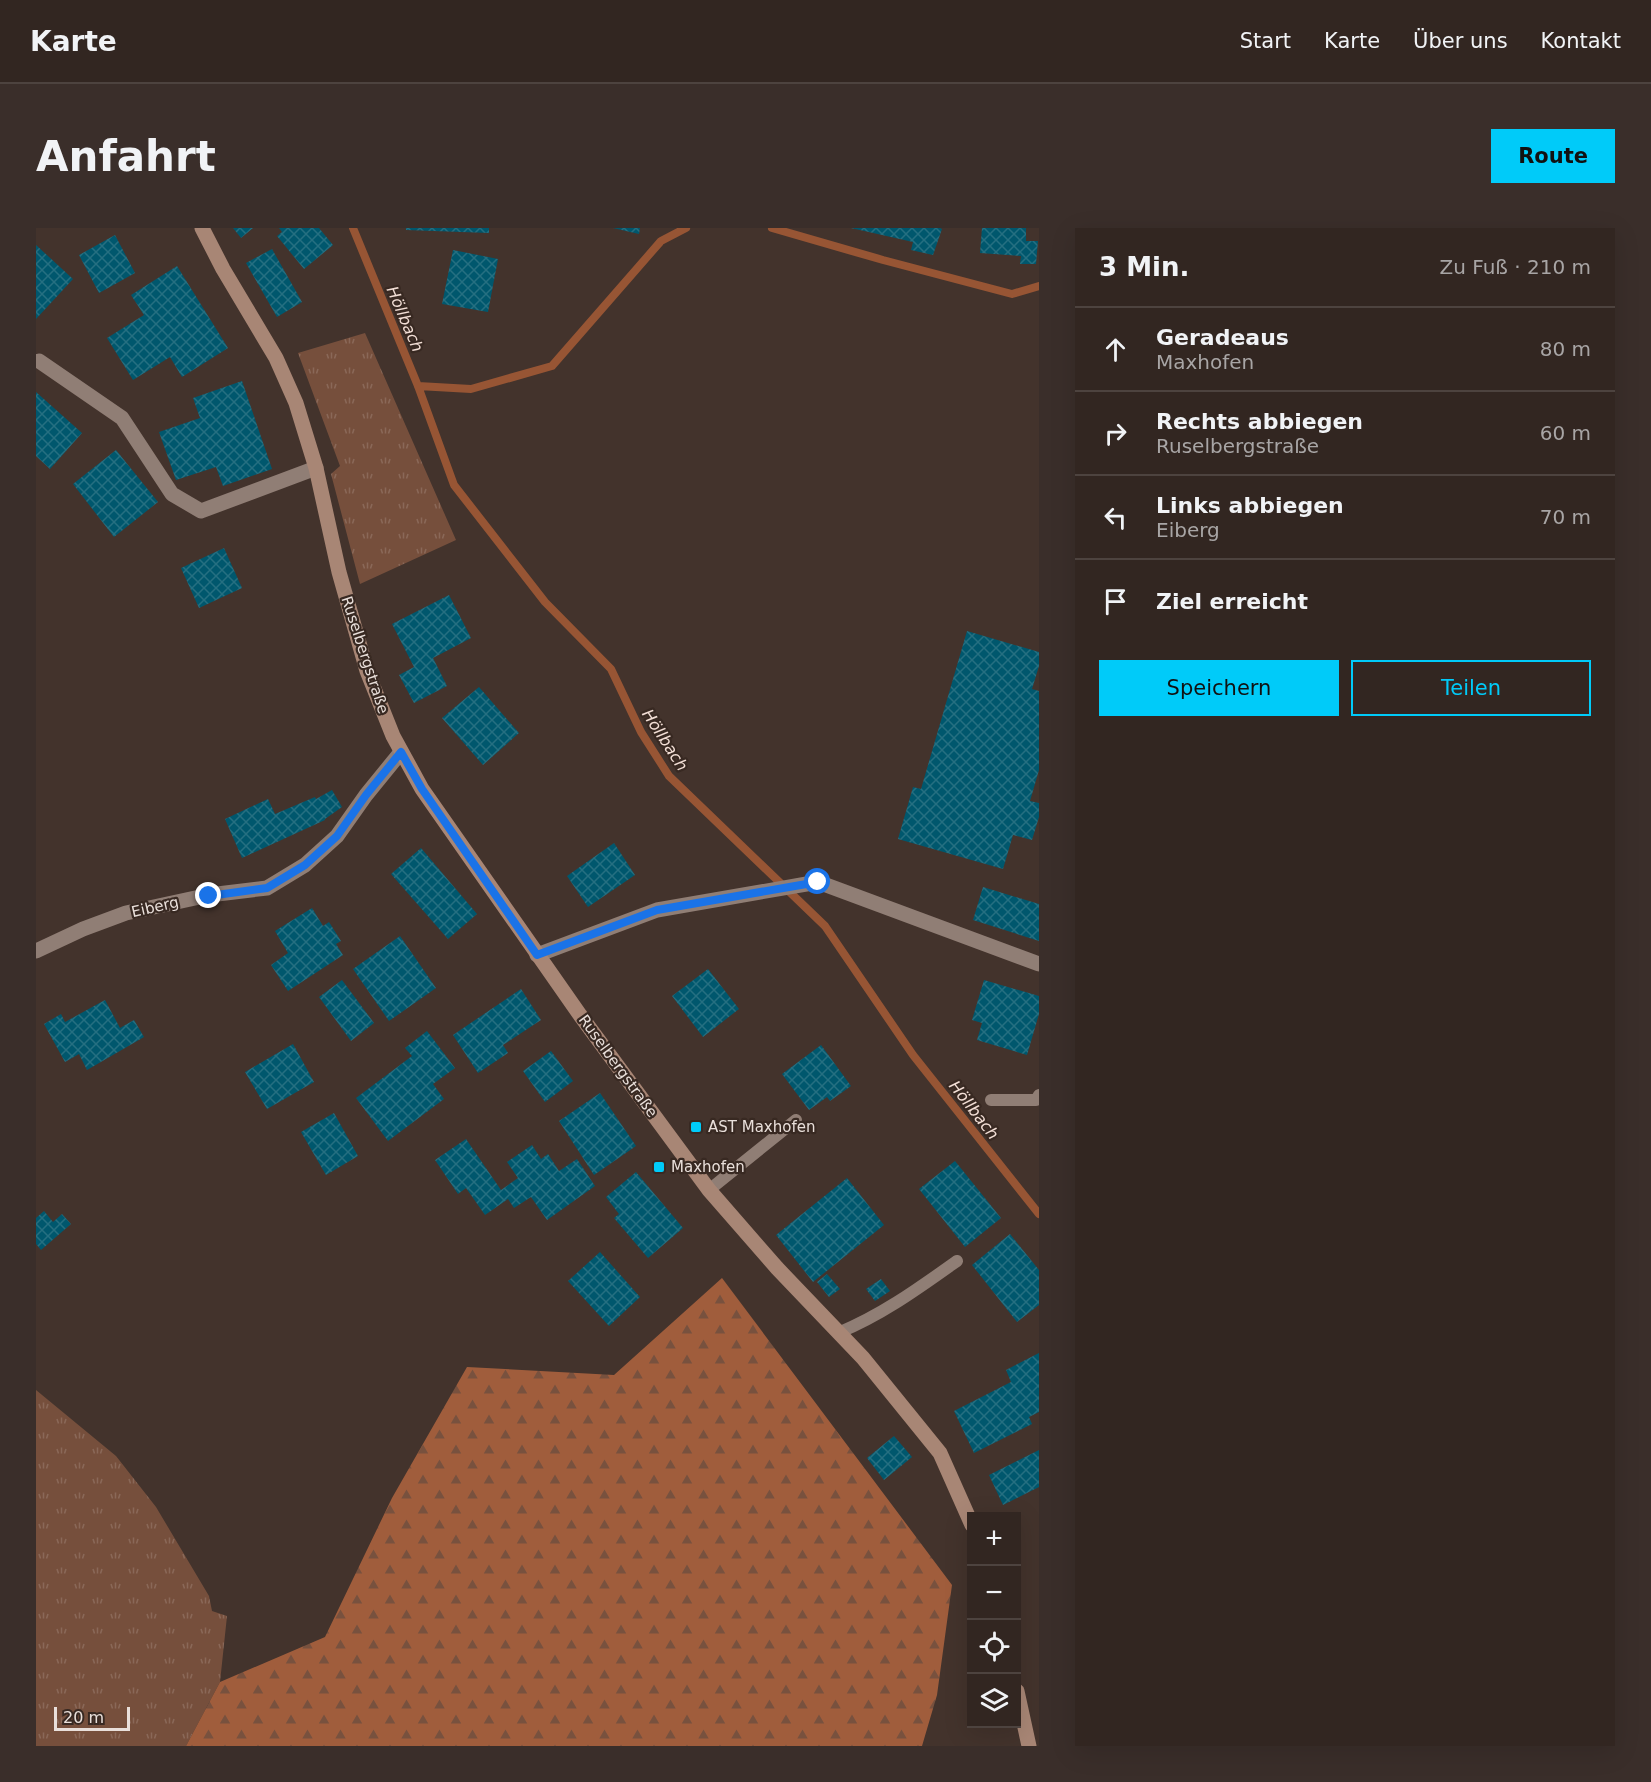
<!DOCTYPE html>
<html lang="de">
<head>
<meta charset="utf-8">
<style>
	body { margin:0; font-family:"DejaVu Sans",sans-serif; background:#3a2e2a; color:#f1f3f6 }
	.controls { position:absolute; right:18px; bottom:18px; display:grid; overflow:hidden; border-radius:0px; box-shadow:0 6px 24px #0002 }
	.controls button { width:54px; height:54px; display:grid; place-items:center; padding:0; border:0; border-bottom:2px solid #4d433f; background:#322621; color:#f1f3f6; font:30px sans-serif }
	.scale { position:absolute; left:18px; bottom:15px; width:76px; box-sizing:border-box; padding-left:6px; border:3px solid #e9dfda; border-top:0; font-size:16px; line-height:21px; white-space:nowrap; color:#e9dfda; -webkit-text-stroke:4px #382922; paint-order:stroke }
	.stop { position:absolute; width:18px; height:18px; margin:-14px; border:4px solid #1a73e8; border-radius:50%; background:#fff }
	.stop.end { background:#1a73e8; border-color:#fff; box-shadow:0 2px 6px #0008 }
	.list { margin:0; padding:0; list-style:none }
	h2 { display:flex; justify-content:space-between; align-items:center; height:78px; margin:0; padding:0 24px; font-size:26px }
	h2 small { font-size:20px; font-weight:400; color:#a8a5a5 }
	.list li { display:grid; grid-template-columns:39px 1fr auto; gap:18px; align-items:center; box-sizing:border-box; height:84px; padding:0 24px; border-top:2px solid #4d433f }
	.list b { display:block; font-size:22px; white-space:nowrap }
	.list p { margin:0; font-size:20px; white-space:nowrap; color:#a8a5a5 }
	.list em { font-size:20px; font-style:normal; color:#a8a5a5 }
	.actions { display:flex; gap:12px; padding:18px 24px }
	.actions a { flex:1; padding:14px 0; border:2px solid #00cbf9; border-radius:0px; text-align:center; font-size:21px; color:#00cbf9 }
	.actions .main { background:#00cbf9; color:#111 }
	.icon { flex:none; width:33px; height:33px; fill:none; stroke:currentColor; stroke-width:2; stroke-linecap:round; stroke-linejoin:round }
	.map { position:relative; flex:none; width:1003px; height:1518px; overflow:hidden; border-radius:0px }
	header { display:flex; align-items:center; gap:36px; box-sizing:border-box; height:84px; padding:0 30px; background:#322621; border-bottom:2px solid #4d433f }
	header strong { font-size:28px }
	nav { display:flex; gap:33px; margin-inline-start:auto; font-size:21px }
	.intro { display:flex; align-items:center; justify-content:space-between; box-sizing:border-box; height:144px; padding:0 36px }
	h1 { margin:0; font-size:42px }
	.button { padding:15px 27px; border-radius:0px; background:#00cbf9; color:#111; font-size:21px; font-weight:700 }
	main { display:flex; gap:36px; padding:0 36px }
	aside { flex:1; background:#322621; border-radius:0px; box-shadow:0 6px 24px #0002 }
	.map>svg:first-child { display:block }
	.grass { fill:url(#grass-tufts) }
	.forest { fill:url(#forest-firs) }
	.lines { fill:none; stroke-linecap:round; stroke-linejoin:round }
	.stream { stroke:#975534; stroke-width:8 }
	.building { fill:url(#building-cross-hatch) }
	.service { stroke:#907e75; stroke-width:12 }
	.minor { stroke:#907e75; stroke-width:15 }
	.secondary { stroke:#a88675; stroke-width:15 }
	.route { stroke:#1a73e8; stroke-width:8 }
	.poi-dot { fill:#00cbf9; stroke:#382922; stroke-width:2 }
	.labels { text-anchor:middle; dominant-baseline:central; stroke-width:4.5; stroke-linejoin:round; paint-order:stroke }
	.street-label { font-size:15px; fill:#e9dfda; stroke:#382922 }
	.poi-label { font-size:15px; fill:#e9dfda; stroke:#382922; text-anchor:start }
	.water-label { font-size:16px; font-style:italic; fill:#f3dfd6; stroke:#382922 }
</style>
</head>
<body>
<header>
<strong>Karte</strong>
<nav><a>Start</a><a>Karte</a><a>Über uns</a><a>Kontakt</a></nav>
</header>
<div class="intro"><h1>Anfahrt</h1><a class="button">Route</a></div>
<main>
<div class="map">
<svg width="1003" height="1518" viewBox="0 0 1003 1518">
	<defs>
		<pattern id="grass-tufts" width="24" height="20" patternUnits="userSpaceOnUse" patternTransform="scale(1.5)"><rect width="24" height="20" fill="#764f3c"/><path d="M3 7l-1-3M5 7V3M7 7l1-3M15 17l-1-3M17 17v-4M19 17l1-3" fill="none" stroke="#8a6858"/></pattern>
		<pattern id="forest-firs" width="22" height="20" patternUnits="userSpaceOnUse" patternTransform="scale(1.5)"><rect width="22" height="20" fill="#a05d3c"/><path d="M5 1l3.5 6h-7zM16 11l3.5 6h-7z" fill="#78513e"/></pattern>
		<pattern id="building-cross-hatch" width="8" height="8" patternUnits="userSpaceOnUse" patternTransform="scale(1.5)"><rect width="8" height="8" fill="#00576d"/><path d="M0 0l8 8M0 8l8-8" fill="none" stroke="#256f81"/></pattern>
	</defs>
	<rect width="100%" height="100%" fill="#43332c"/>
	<path class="grass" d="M329,105L420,312L324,356L295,246L304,238L262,125Z
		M0,1162L80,1228L120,1279L173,1368L176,1383L191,1388L184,1454L150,1518H0Z"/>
	<path class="forest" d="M686,1050L916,1357L901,1467L886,1518H150L184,1454L289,1409L356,1270L431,1139L578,1147Z"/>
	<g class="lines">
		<path class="stream" d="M317,0L382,158L418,257L509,374L575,441L605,504L633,548L789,698L877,827L1003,986
			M736,0L847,32L976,66L1003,58
			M382,158L435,161L516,138L625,13L650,0"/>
	</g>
	<path class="building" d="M197,0H217L205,10Z
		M243,0H283L297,17L268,41L241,8L246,4Z
		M370,0H453V5L370,2Z
		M577,0H604L603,6Z
		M815,0H904L906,1L897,27L875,22L877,14Z
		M946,0H990V13H1002L1000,36H984L985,28L944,25Z
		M79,7L99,45L63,65L43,27Z
		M0,17L37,51L0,91Z
		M236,21L266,74L241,89L210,35Z
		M417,22L462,31L452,84L406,76Z
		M141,38L192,120L146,149L134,129L97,152L71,110L108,87L95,67Z
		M206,153L236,241L187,258L180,239L140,252L123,204L164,190L157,170Z
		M0,164L46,205L14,241L0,228Z
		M80,222L122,274L78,309L37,256Z
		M188,320L206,360L163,380L145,340Z
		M413,367L435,410L397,430L411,458L378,475L363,447L378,439L356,396Z
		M931,403L1003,424V438L996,461L1003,463V542L994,573L1003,575V589L996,612L977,607L967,641L862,611L877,559L885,561Z
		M443,459L483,505L447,537L406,490Z
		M296,562L306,579L289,591V592L206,630L189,591L232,571L239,586L279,569L280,571Z
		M578,615L599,647L552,679L531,648Z
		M385,620L441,686L412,711L355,646Z
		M947,659L1003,676V713L937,692Z
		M276,680L287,698L293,694L305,713L300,716L307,727L252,763L235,737L252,725L239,703Z
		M364,708L400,760L353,793L317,741Z
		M672,741L703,781L667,809L636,768Z
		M306,752L338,795L315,813L283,769Z
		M948,752L1003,768V786L991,827L941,812L946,795L936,792Z
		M485,761L505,792L467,817L472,825L442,845L417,807Z
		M69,772L84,800L98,792L108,809L51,842L43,826L29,834L8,796L25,786L29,794Z
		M391,803L419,840L397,856L408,871L352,913L320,870L376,828L369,820Z
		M257,816L278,854L231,881L209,844Z
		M785,817L815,858L794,873L791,869L773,882L746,846Z
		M515,823L537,853L509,874L487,843Z
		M564,865L600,918L558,947L523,893Z
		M298,885L322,928L290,947L265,904Z
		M430,911L465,962L482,950L471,934L496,917L505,931L512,926L523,943L541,931L559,958L511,992L495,969L478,980L472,971L449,987L430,960L422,966L399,932Z
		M919,933L965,990L929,1019L883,961Z
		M600,944L647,1000L612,1030L578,990L583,986L570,969Z
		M811,950L848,997L777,1054L740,1007Z
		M8,983L17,994L26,986L35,996L5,1022L0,1016V990Z
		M974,1006L1003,1042V1077L981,1094L936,1037Z
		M564,1024L604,1069L573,1098L532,1053Z
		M791,1046L804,1061L793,1069L781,1054Z
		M845,1051L854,1063L839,1073L830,1061Z
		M1003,1125V1184L993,1189L996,1196L938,1225L918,1183L975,1154L970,1142Z
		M858,1208L876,1229L848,1252L831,1230Z
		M1003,1222V1259L967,1277L953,1247Z"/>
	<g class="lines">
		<path class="service" d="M955,872H1000L1003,867
			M673,962L760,892
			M802,1105C846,1087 883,1060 921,1033"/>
		<path class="minor" d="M3,133L86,190L136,266L165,283L280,240
			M0,723L47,701L90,685L173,667L231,660L269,637L301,608L330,567L365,524
			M501,727L621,682L782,654L1003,736"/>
		<path class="secondary" d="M166,0L187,41L240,130L260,175L280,240L303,344L331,443L357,508L386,561L544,787L673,962L741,1040L827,1130L904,1225L936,1297
			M981,1463L993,1518"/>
	</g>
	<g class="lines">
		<path class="route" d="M173,668L231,660L269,637L301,608L330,567L365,524L386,561L501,727L621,682L782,654"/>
	</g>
	<g class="poi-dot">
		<rect x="654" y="893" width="12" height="12" rx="3"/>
		<rect x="617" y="933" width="12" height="12" rx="3"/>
	</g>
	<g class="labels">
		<g class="street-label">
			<text transform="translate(329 427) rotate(72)">Ruselbergstraße</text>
			<text transform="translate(119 679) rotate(-13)">Eiberg</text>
			<text transform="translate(582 838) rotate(54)">Ruselbergstraße</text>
		</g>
		<g class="poi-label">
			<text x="672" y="899">AST Maxhofen</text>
			<text x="635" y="939">Maxhofen</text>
		</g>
		<g class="water-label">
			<text transform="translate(369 91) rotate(67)">Höllbach</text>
			<text transform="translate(629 512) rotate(57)">Höllbach</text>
			<text transform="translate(938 882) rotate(52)">Höllbach</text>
		</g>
	</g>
</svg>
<div class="controls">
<button>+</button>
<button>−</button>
<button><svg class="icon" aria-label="locate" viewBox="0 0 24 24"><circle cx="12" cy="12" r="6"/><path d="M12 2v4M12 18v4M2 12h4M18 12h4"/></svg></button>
<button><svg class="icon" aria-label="layers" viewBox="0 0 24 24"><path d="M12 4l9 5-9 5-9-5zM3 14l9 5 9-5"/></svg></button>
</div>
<div class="scale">20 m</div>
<div class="stop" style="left:782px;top:654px"></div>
<div class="stop end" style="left:173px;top:668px"></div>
</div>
<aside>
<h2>3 Min.<small>Zu Fuß · 210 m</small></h2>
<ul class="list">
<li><svg class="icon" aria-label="ahead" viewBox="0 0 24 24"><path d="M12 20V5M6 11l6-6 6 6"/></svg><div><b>Geradeaus</b><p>Maxhofen</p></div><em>80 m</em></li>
<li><svg class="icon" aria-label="right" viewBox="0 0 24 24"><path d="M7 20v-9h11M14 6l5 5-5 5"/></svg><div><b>Rechts abbiegen</b><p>Ruselbergstraße</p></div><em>60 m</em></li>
<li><svg class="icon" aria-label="left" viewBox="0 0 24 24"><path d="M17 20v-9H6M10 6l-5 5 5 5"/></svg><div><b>Links abbiegen</b><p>Eiberg</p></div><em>70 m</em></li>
<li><svg class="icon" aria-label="arrive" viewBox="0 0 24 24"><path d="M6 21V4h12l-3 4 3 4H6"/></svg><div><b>Ziel erreicht</b></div></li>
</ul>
<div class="actions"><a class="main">Speichern</a><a>Teilen</a></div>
</aside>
</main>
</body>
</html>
